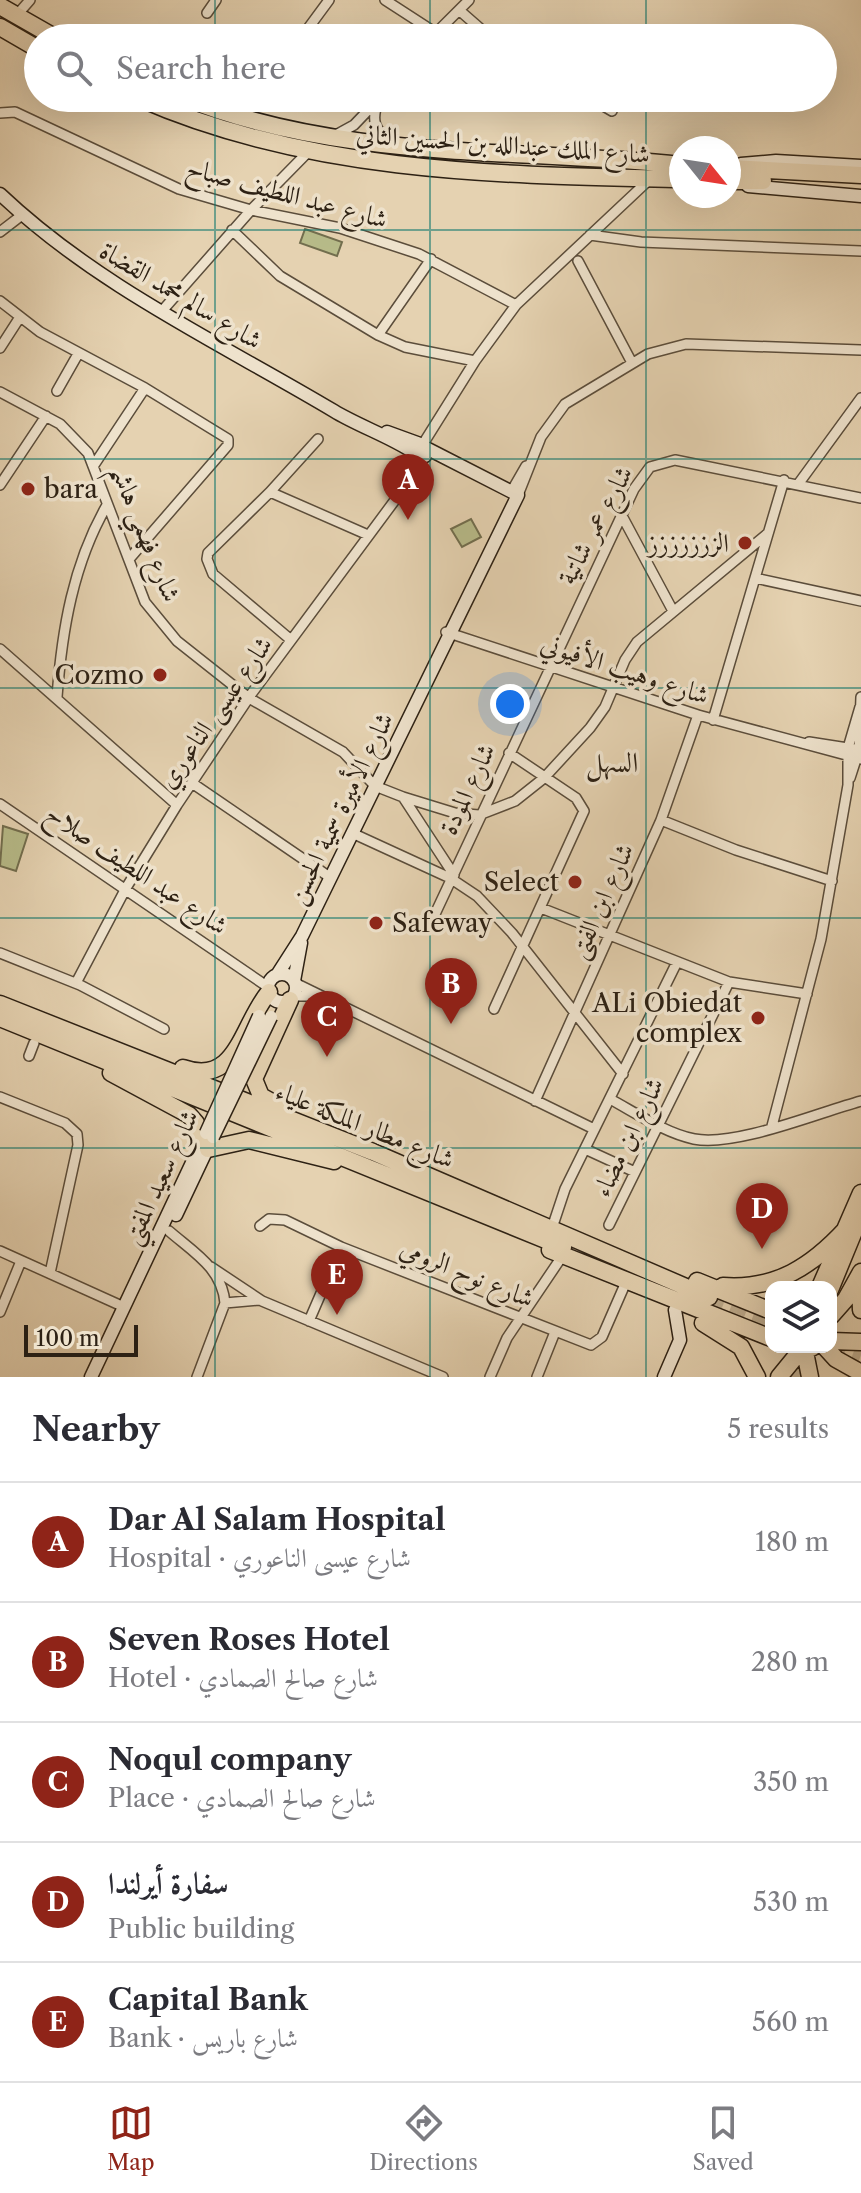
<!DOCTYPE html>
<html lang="en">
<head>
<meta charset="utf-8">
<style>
	body { margin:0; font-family:"Libre Caslon Text",Amiri,serif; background:#f7f7f7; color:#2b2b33 }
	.controls { position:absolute; right:24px; bottom:24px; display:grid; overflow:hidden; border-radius:16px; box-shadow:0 8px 32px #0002 }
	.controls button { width:72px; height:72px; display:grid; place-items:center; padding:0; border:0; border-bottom:2px solid #e1e1e2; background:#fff; color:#2b2b33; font:40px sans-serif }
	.compass { position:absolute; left:669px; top:136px; width:72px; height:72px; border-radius:50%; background:#fff; box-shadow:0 8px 32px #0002; rotate:120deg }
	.scale { position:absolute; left:24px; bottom:20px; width:114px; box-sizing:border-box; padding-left:8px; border:4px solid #2d2114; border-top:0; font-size:22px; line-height:28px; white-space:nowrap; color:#2d2114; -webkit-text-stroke:6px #eee2cc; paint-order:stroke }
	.you { position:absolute; left:510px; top:704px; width:28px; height:28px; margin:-20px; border:6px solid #fff; border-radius:50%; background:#1a73e8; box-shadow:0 0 0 12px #1a73e833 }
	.badge { display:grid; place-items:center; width:52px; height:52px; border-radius:50%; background:#8f2418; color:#fff; font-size:26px; font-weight:700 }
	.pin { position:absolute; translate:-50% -66px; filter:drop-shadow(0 2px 4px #0008) }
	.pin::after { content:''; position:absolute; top:42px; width:28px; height:24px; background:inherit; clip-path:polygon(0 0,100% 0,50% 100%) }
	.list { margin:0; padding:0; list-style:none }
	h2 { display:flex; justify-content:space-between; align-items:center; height:104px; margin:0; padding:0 32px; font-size:34px }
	h2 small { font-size:26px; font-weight:400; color:#7c7c81 }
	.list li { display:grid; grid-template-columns:52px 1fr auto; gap:24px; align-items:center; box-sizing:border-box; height:120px; padding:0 32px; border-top:2px solid #e1e1e2 }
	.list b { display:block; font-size:30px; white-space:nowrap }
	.list p { margin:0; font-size:26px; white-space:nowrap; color:#7c7c81 }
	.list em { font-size:26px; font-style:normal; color:#7c7c81 }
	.icon { flex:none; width:44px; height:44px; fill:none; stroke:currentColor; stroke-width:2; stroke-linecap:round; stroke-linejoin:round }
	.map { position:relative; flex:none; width:861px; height:1377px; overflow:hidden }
	.search { position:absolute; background:#fff; box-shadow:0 8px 32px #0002; left:24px; right:24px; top:24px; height:88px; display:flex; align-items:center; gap:20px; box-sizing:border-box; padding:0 28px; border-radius:44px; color:#7c7c81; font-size:30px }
	.sheet { height:704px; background:#fff }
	nav { display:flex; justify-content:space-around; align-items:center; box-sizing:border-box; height:112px; border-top:2px solid #e1e1e2; background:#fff; font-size:22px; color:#7c7c81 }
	nav a { display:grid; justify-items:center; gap:4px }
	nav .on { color:#8f2418 }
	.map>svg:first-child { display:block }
	.green { fill:#b7bb89; stroke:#726e4e; stroke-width:2 }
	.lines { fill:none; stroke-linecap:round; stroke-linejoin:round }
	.primary-tunnel { stroke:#c0af92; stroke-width:14; stroke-dasharray:14 7; stroke-linecap:butt }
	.highway-tunnel { stroke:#c0af92; stroke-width:16; stroke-dasharray:16 8; stroke-linecap:butt }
	.street-casing { stroke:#5b4d3b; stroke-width:12 }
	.secondary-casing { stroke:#2d2114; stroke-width:15 }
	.primary-casing { stroke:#2d2114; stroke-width:17 }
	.highway-casing { stroke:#2d2114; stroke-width:19 }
	.street { stroke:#eee2cc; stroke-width:9 }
	.secondary { stroke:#eee2cc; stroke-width:12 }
	.primary { stroke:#e5d2b1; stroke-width:14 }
	.highway { stroke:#e5d2b1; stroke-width:16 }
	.secondary-bridge-casing { stroke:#2d2114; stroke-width:15; stroke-linecap:butt }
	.secondary-bridge { stroke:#eee2cc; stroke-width:12 }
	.grid { fill:none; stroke:#0f766e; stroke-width:2; stroke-opacity:0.55 }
	.poi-dot { fill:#8f2418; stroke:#eee2cc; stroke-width:3 }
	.labels { text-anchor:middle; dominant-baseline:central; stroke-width:7; stroke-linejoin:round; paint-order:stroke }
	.street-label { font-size:26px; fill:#2d2114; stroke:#eee2cc }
	.poi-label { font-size:26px; fill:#2d2114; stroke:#eee2cc; text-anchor:end }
	.neighbourhood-label { font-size:28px; fill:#2d2114; stroke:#eee2cc }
</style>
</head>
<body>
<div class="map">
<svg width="861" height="1377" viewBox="0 0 861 1377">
	<rect width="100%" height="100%" fill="#e5d2b1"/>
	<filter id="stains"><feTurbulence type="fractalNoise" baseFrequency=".0025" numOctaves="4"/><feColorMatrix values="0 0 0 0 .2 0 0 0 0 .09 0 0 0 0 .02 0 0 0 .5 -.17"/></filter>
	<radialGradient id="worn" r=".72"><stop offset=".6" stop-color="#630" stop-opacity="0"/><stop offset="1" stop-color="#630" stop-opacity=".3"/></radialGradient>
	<path class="green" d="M305,229L342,242L337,256L300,243Z
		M471,519L481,537L462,547L451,529Z
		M3,826L28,834L16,871L0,866Z"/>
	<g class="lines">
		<path class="primary-tunnel" d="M792,1377L802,1355"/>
		<path class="highway-tunnel" d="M709,1297L771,1322
			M831,1344L861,1355"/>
		<g class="street-casing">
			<path id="street" d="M385,0L436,33
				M459,10L491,38
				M207,13L216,0
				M16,16L30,0
				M301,38L329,0
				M431,38L469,0
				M590,98L612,111
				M379,99C371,119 373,131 393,142
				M0,113L15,112L179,189L251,210L340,228L419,254L516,305
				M334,136L354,125L375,103
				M232,230L280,276L378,335L431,259
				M0,232L22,215
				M590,235L641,242L861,251
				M578,261L631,361
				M0,301L40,332L145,388L228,439V445L130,558
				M162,311L251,210L309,151
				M378,335L405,347L475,361
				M0,348L20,317
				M57,391L78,354
				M0,392L60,424L88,453L145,602L177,641L249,698L343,752L375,786L403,797L455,813L479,815L515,801L544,778L590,728L605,707L625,660L637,642L767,534
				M423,444L475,361L516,305L650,179
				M94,465L145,388
				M799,483L861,398
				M0,485L46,416
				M270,492L318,439
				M511,492L526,466
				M518,495L541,437L565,404L648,354L686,344L861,350
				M621,514L673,611
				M755,578L861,601
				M446,632L698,715L861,759
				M291,640L213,574L207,559L208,553L270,492L368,535
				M0,649L177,805
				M57,697C62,630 73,564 107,505
				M713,720L784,480
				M809,742L854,749
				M850,778L859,750L861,697
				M192,783L331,878
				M403,797L454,875
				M0,804L268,987
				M661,820L736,850L832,881
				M352,833L450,878L477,896L512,933L623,1074
				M541,908L729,982L807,994
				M428,929L634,489L650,467L675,460L861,498
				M0,953L80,985L164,1029
				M76,983L126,888L177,805L252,693L418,469L423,457
				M295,983L594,1129
				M293,996H321
				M494,1009L584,811L576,798L509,753
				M29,1056L34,1043
				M0,1097L65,1123L77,1134L78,1145L50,1273
				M610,1099C636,1113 665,1133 694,1139C736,1147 817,1113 861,1101
				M535,1101L661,820L698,715
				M772,1126L821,939L848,785V748L860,707
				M585,1149L635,1172
				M554,1222L565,1189L677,962
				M609,1225L729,982
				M260,1226L269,1219L285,1220L341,1247L591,1345L602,1337L626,1282
				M169,1231C193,1252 222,1268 225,1303L197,1377
				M0,1251L124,1307
				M211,1267L262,1301L443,1377
				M225,1303L259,1300
				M0,1312L21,1261
				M309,1321L341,1247
				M490,1377L507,1338L563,1255
				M537,1377L555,1332"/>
		</g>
		<g class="secondary-casing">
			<path id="secondary" d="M741,164L776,161L861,166
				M748,186L861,196
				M0,194C97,286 220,343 334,411C358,426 401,441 420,457L425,456L428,449L420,444L415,452
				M387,432L420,444
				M268 988a14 14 0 1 1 28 0a14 14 0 1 1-28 0Z
				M277,975L302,936L518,495L428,449
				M294,981L301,943
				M176,1215L211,1141
				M91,1377L206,1133
				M664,1377L680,1340L675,1310"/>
		</g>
		<g class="primary-casing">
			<path id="primary" d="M831,1290L861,1217"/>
		</g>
		<g class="highway-casing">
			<path id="highway" d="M0,6L56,38
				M0,27L38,49
				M139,98C309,173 498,175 681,179
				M185,98C343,161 516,148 681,165
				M729,168L861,175
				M729,181H763
				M0,1004L373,1152L709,1297
				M0,1018L563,1247
				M183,1068C237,1087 241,1026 269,992
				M111,1073L189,1115L196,1123L202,1140
				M279,1106L261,1096L254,1079L290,1000
				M208,1149L249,1140L334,1161
				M550,1250L771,1338
				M860,1276L861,1310
				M697,1281L771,1311
				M723,1286C776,1290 812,1266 846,1229
				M820,1287L861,1193
				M831,1316L846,1299L861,1272
				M703,1323L741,1347L757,1377
				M831,1341L861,1342
				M804,1347L810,1377
				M825,1347L836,1359L861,1373
				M779,1377L797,1355L813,1347"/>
		</g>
		<use href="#street" class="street"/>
		<use href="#secondary" class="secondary"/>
		<use href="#primary" class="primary"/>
		<use href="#highway" class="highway"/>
		<g class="secondary-bridge-casing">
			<path id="secondary-bridge" d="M206,1133L259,1016
				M213,1137L271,1017"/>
		</g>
		<use href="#secondary-bridge" class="secondary-bridge"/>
	</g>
	<path class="grid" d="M215,0V38M430,0V38M646,0V38M215,98V1377M430,98V1377M646,98V1377M0,230H861M0,459H861M0,688H861M0,918H861M0,1148H861"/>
	<g class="poi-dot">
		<circle cx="28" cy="489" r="8"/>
		<circle cx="745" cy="543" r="8"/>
		<circle cx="160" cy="675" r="8"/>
		<circle cx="575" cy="882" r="8"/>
		<circle cx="376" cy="923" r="8"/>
		<circle cx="758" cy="1018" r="8"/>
	</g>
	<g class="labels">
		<g class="street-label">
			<text transform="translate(503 144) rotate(4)">شارع الملك عبدالله بن الحسين الثاني</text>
			<text transform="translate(287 193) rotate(15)">شارع عبد اللطيف صباح</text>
			<text transform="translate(181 295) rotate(31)">شارع سالم محمد القضاة</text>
			<text transform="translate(595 525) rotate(-62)">شارع عمر شاتية</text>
			<text transform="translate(146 533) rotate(68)">شارع فهمي هاشم</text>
			<text transform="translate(625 669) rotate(18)">شارع وهيب الأفيوني</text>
			<text transform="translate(215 712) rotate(-55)">شارع عيسى الناعوري</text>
			<text transform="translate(467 789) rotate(-65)">شارع المودة</text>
			<text transform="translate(340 808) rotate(-64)">شارع الأميرة سمية الحسن</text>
			<text transform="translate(137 869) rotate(34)">شارع عبد اللطيف صلاح</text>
			<text transform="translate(601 901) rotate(-66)">شارع ابن الفتى</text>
			<text transform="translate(365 1125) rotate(22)">شارع مطار الملكة علياء</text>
			<text transform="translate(628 1137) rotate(-64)">شارع ابن مضاء</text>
			<text transform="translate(160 1177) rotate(-65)">شارع سعيد المفتي</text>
			<text transform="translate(467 1273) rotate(22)">شارع نوح الرومي</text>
		</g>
		<g class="poi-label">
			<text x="44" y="489" text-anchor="start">bara</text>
			<text x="729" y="543">الززززززز</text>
			<text x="144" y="675">Cozmo</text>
			<text x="559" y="882">Select</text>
			<text x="392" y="923" text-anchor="start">Safeway</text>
			<text x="742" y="1003">ALi Obiedat<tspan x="742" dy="30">complex</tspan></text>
		</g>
		<g class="neighbourhood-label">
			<text x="612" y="762">السهل</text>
		</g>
	</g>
	<rect width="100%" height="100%" filter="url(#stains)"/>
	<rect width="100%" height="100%" fill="url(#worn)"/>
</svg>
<div class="controls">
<button><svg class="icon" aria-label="layers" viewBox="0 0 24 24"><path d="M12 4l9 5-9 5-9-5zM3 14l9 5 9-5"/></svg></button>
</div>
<svg class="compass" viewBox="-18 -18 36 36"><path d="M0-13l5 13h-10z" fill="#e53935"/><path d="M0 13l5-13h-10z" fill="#7c7c81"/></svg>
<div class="scale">100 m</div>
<div class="you"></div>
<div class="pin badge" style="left:408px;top:520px">A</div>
<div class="pin badge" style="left:451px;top:1024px">B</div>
<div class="pin badge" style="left:327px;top:1057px">C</div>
<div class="pin badge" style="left:762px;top:1249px">D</div>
<div class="pin badge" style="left:337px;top:1315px">E</div>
<div class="search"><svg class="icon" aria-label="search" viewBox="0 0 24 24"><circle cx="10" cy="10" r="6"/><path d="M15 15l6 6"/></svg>Search here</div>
</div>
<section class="sheet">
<h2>Nearby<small>5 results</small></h2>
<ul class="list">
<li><span class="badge">A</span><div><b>Dar Al Salam Hospital</b><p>Hospital · شارع عيسى الناعوري</p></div><em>180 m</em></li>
<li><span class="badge">B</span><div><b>Seven Roses Hotel</b><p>Hotel · شارع صالح الصمادي</p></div><em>280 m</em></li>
<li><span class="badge">C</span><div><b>Noqul company</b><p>Place · شارع صالح الصمادي</p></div><em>350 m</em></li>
<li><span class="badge">D</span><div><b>سفارة أيرلندا</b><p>Public building</p></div><em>530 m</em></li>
<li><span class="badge">E</span><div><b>Capital Bank</b><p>Bank · شارع باريس</p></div><em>560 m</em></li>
</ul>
</section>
<nav>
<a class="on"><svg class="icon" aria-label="map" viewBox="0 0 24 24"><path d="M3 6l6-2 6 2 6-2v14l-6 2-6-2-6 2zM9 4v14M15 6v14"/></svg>Map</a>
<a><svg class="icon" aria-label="directions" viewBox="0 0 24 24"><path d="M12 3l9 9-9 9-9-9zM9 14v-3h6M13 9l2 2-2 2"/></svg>Directions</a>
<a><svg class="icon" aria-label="saved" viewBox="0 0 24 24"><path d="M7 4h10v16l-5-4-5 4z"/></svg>Saved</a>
</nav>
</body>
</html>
